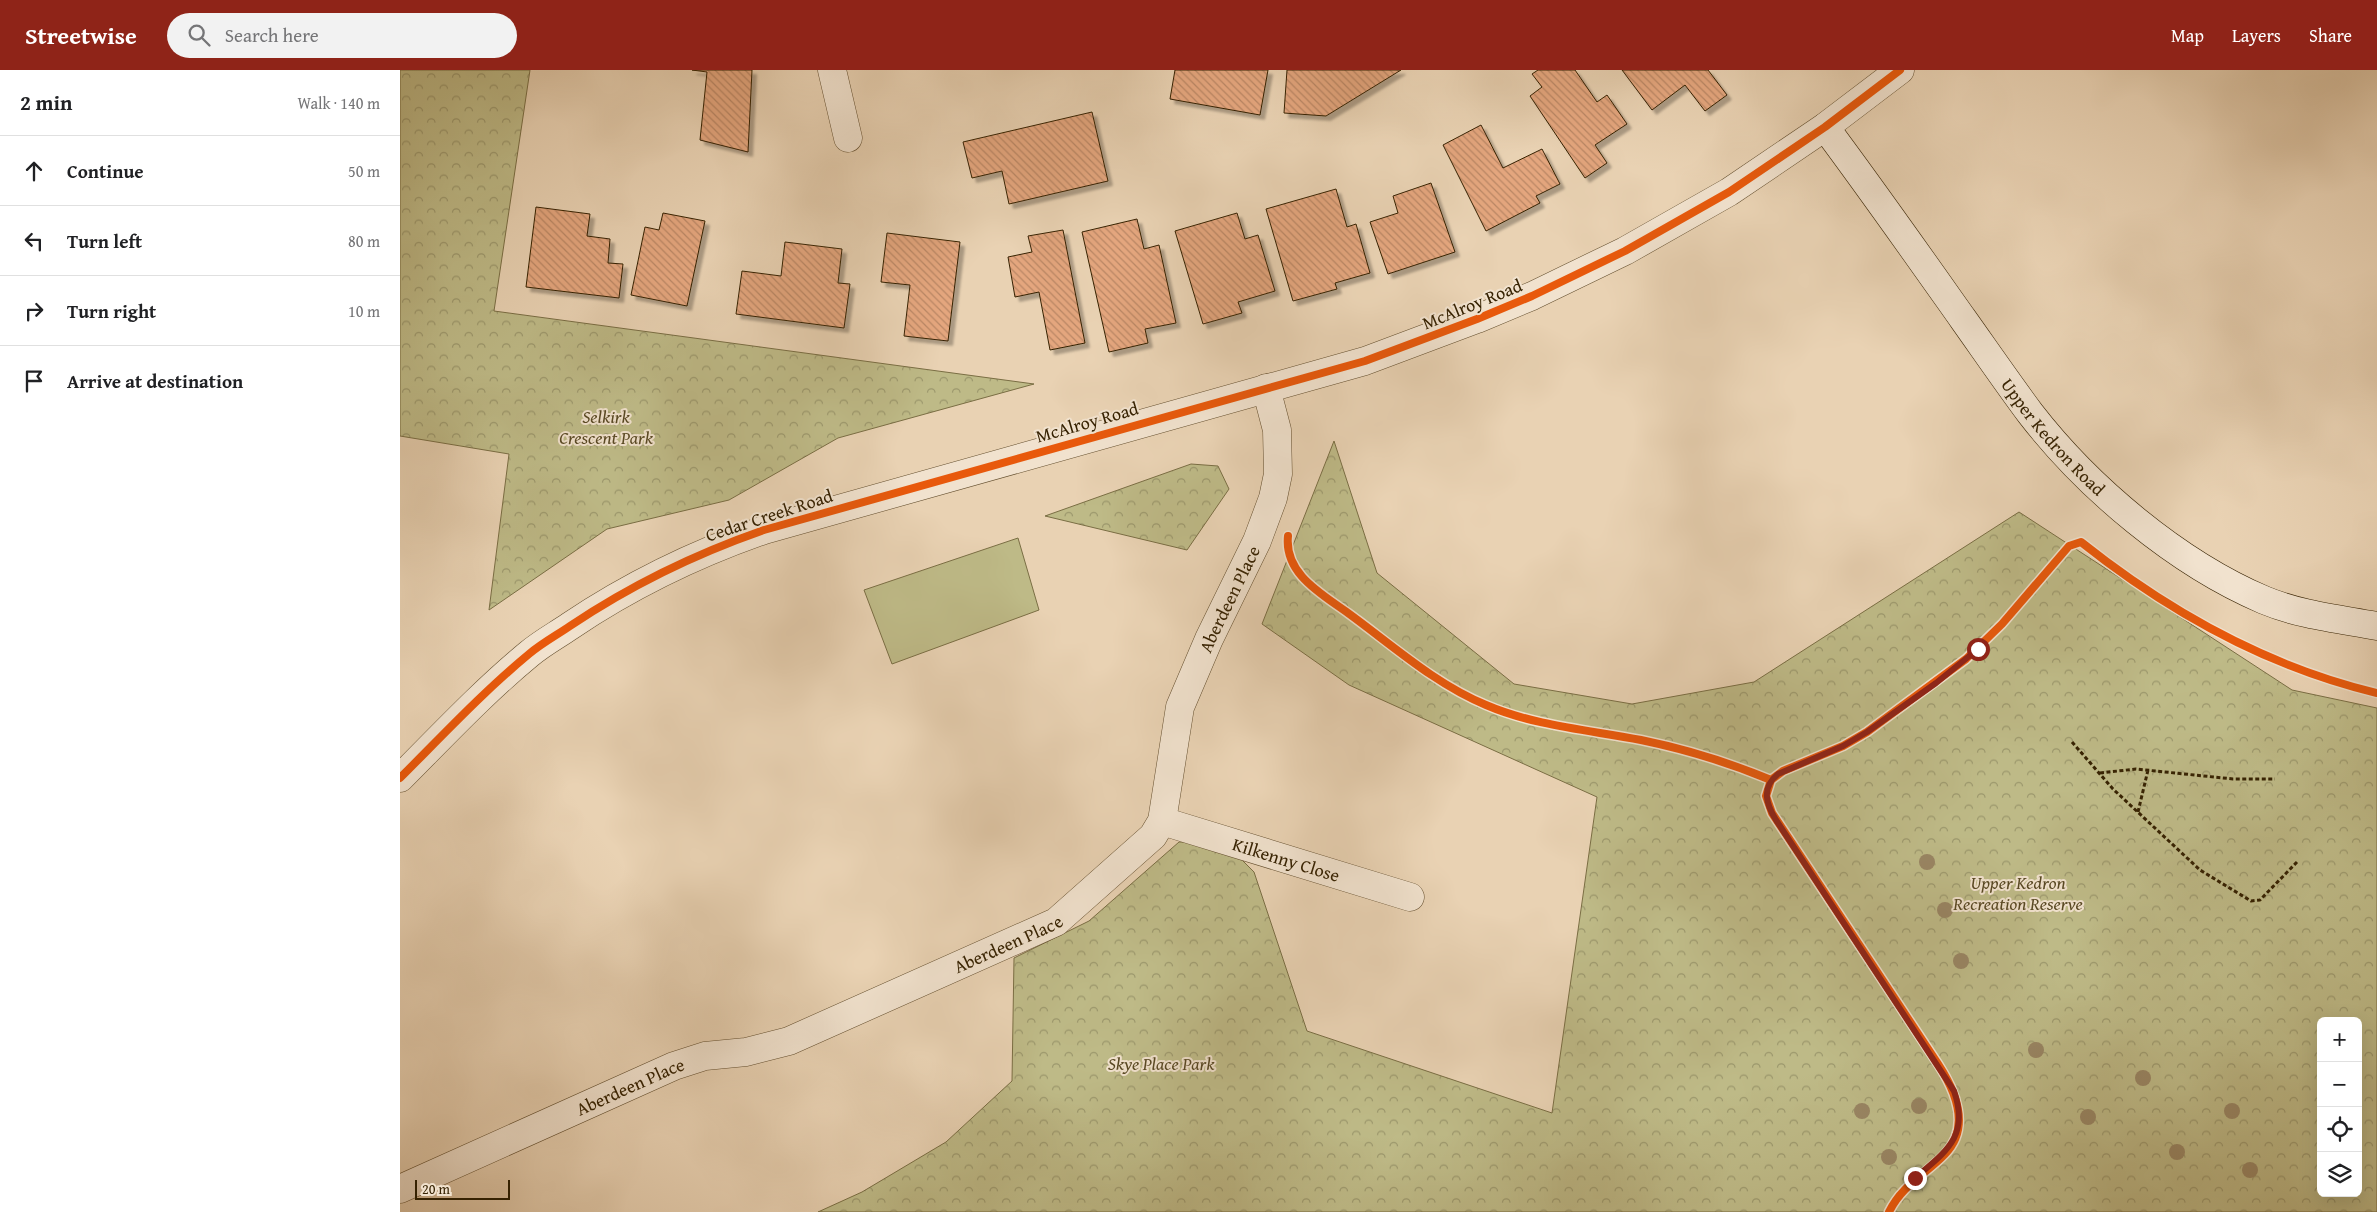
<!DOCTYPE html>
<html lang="en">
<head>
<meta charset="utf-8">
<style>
	body { margin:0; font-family:"Gentium Book Plus",serif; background:#f2f2f2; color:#202124 }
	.controls { position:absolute; right:15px; bottom:15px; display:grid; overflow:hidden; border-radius:8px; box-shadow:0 5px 20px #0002 }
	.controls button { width:45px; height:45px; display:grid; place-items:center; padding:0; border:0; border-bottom:1px solid #e0e0e0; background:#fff; color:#202124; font:25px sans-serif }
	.scale { position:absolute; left:15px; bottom:12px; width:95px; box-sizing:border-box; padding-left:5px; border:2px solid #362202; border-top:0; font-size:14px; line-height:18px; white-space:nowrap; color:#362202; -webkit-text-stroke:4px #f1e2ce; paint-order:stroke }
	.stop { position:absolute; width:15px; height:15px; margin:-11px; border:4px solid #8f2418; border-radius:50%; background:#fff }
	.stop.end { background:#8f2418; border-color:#fff; box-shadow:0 1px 5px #0008 }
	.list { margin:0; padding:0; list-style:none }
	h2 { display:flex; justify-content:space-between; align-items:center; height:65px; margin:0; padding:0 20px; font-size:21px }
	h2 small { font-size:16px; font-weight:400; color:#757577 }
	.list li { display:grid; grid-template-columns:32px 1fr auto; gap:15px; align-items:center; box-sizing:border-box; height:70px; padding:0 20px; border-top:1px solid #e0e0e0 }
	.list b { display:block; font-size:19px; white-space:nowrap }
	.list em { font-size:16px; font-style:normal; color:#757577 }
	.icon { flex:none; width:28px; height:28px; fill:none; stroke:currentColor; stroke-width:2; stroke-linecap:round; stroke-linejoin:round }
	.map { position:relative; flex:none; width:1977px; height:1142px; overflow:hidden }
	header { display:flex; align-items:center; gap:30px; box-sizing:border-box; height:70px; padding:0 25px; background:#8f2418; color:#fff }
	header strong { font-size:24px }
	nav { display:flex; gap:28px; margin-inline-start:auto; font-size:18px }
	.search { width:350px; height:45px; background:#f2f2f2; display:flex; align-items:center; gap:12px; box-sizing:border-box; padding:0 18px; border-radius:28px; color:#757577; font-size:19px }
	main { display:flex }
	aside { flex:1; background:#fff }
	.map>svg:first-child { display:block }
	.park { fill:url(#park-crowns); stroke:#7a6e44; fill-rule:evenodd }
	.pitch { fill:#beba87; stroke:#7a6e44 }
	.building { fill:url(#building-back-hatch); stroke:#362202; filter:url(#shadow) }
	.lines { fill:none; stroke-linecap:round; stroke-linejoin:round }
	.minor-casing { stroke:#634e2e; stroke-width:29 }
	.tertiary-casing { stroke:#634e2e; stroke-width:29 }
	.secondary-casing { stroke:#362202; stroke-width:29 }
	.path { stroke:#362202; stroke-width:3; stroke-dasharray:4 2.5; stroke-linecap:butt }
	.minor { stroke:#f1e2ce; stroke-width:28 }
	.tertiary { stroke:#f1e2ce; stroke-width:28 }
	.secondary { stroke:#f1e2ce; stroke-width:28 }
	.cycleway-casing { stroke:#f1e2ce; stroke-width:11 }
	.cycleway { stroke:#e8590c; stroke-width:8 }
	.tree { fill:#998664 }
	.route { stroke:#8f2418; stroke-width:6 }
	.labels { text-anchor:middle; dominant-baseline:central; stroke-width:4; stroke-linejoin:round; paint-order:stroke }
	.street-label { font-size:18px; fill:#362202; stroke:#f1e2ce }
	.park-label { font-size:18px; font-style:italic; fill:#584823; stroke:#f1e2ce }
</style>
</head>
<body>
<header>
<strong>Streetwise</strong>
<div class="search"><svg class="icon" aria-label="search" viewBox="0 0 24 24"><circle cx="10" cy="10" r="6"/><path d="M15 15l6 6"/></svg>Search here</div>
<nav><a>Map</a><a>Layers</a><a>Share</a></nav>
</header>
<main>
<aside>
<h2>2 min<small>Walk · 140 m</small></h2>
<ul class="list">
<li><svg class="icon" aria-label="ahead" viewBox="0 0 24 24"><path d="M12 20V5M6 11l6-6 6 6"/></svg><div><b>Continue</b></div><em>50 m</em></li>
<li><svg class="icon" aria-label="left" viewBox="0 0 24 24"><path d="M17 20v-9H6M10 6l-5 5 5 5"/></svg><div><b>Turn left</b></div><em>80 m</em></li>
<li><svg class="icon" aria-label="right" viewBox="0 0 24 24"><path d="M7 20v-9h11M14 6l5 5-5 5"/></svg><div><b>Turn right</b></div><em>10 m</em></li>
<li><svg class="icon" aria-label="arrive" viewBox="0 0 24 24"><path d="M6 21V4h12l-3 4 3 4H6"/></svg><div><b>Arrive at destination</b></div></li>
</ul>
</aside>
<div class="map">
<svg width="1977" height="1142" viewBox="0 0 1977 1142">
	<defs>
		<pattern id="park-crowns" width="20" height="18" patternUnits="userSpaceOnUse" patternTransform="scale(1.25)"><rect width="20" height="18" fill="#beba87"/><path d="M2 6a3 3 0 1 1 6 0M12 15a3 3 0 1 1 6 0" fill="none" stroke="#9b976c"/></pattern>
		<pattern id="building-back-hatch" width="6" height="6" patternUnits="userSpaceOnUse" patternTransform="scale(1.25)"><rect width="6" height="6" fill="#e4a67e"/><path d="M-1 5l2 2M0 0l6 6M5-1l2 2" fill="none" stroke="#ba8765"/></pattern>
		<filter id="shadow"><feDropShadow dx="4.5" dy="4.5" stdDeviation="1" flood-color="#0004"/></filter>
	</defs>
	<rect width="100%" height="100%" fill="#e9d2b3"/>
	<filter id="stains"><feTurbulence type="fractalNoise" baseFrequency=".004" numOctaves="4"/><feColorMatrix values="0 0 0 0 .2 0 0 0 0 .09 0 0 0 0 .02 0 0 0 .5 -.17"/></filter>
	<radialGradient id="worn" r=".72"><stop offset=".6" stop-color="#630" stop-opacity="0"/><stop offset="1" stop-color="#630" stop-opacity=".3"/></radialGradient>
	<path class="park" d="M0,0H130L94,241L634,314L438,368L329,430L207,459L89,540L109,384L0,366Z
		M934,371L977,503L1114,614L1232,634L1354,612L1619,442L1892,620L1977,638V1142H418L462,1122L546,1072L612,1011L614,888L689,851L779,772H808L835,783L854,802L907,961L1152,1043L1197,727L949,615L862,554ZM1921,951H1958V1123H1921Z
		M791,394L818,396L829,419L787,480L645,446Z"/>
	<path class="pitch" d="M618,468L639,540L492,594L464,520Z"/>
	<path class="building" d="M292,0H352L348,82L300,70L307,2Z
		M775,0H868L860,45L770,29Z
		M887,0H1001L926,46L884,43Z
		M1138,0H1175L1197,32L1207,25L1227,54L1195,75L1207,93L1185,108L1130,26L1142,17L1132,4Z
		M1222,0H1308L1327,25L1305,41L1285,15L1252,40Z
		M692,42L708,111L609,134L602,101L572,108L563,72Z
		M1081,55L1103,98L1142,79L1160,114L1136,126L1140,133L1086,161L1043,75Z
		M1031,113L1055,182L988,204L970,152L998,143L993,126Z
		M936,119L947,157L956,154L970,203L935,213L937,219L893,231L866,139Z
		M136,137L190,144L187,166L210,169L208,193L223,194L219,228L126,217Z
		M263,143L305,151L287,236L231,225L245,157L259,160Z
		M837,143L845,169L858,165L875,221L838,232L842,243L803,254L775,161Z
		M737,149L744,179L759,175L776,253L745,259L748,273L709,282L682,162Z
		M663,160L685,273L650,280L639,222L615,227L608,187L632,182L628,166Z
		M487,163L560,172L548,271L504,266L510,215L481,212Z
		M385,172L442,179L438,213L450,214L444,258L336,244L342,201L381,206Z"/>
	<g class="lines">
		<g class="minor-casing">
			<g id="minor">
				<path d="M432,0L448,68"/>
				<path id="s1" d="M762,751L1010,827"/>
				<path id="s2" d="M0,1119L274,996L305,986L346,982L389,971L656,852L753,766L762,751L780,637L809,569L857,471L873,428L878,404L877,360L866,318"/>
			</g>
		</g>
		<g class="tertiary-casing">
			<path id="tertiary" d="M0,708C42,666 83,622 129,584C142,573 157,565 170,556C231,515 295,484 364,460L965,291L1077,249L1132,226L1225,181L1329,122L1425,57L1500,0"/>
		</g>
		<g class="secondary-casing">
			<g id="secondary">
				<path id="s3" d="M1425,57C1472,120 1517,184 1563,249C1585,280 1607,312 1630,343C1688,418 1777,493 1864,530C1900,545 1939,549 1977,556"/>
			</g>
		</g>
		<path class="path" d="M1672,672L1713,719L1800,800L1851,831L1860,830L1897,792
			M1700,703L1736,699L1833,709H1875
			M1738,742L1748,700"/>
		<use href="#minor" class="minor"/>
		<use href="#tertiary" class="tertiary"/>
		<use href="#secondary" class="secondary"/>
		<g class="cycleway-casing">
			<path id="cycleway" d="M888,466C884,504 922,524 948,543C992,575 1035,614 1086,635C1135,656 1189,660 1241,670C1285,679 1330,693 1371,710L1383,701L1443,676L1467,662L1566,589L1602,554L1669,476L1681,472C1769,542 1868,597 1977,623
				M0,708C42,666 83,622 129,584C142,573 157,565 170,556C231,515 295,484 364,460L965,291L1077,249L1132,226L1225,181L1329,122L1425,57L1500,0
				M1371,710L1366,726L1372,743L1538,994C1555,1020 1571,1057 1545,1084C1526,1104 1502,1115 1489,1142"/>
		</g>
		<use href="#cycleway" class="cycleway"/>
	</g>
	<g class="tree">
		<circle cx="1527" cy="792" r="8"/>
		<circle cx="1545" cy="840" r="8"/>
		<circle cx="1561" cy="891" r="8"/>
		<circle cx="1636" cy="980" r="8"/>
		<circle cx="1743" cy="1008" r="8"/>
		<circle cx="1519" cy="1036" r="8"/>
		<circle cx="1462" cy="1041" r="8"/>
		<circle cx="1832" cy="1041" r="8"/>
		<circle cx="1688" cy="1047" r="8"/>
		<circle cx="1777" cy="1082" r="8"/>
		<circle cx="1489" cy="1087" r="8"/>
		<circle cx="1850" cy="1100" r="8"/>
	</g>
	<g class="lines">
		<path class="route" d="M1515,1108C1545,1082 1570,1067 1554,1021L1376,750C1366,734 1361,718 1378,704L1443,676L1467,662L1536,613L1578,579"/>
	</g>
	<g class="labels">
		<g class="street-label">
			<text transform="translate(1072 234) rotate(-22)">McAlroy Road</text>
			<text transform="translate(687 352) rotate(-16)">McAlroy Road</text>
			<text stroke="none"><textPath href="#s3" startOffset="385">Upper Kedron Road</textPath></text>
			<text transform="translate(369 445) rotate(-18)">Cedar Creek Road</text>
			<text stroke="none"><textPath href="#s2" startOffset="1092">Aberdeen Place</textPath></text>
			<text stroke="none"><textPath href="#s1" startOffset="130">Kilkenny Close</textPath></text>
			<text stroke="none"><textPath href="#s2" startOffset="658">Aberdeen Place</textPath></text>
			<text stroke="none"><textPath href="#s2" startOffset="252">Aberdeen Place</textPath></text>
		</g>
		<g class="park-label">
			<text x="206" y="346">Selkirk<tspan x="206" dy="21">Crescent Park</tspan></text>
			<text x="1618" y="812">Upper Kedron<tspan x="1618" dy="21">Recreation Reserve</tspan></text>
			<text x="761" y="993">Skye Place Park</text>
		</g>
	</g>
	<rect width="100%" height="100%" filter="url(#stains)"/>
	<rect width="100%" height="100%" fill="url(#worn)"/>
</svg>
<div class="controls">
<button>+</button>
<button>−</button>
<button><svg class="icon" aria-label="locate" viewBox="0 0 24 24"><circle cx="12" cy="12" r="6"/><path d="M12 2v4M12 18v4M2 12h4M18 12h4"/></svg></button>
<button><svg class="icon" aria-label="layers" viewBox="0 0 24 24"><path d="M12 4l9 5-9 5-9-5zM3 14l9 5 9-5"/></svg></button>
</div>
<div class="scale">20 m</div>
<div class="stop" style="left:1578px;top:579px"></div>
<div class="stop end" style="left:1515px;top:1108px"></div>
</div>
</main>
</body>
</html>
